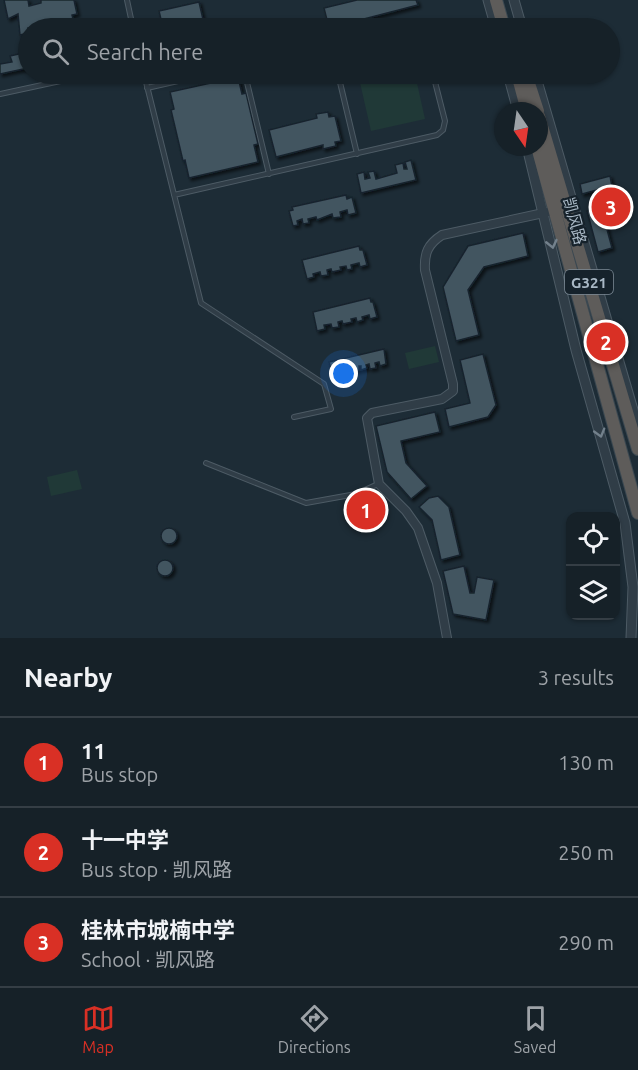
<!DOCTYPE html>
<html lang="en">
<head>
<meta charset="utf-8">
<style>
	body { margin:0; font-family:Ubuntu,"Noto Sans SC",sans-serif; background:#232e34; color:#f1f3f6 }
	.controls { position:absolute; right:18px; bottom:18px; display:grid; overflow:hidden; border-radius:12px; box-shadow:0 2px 4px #0004 }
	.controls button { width:54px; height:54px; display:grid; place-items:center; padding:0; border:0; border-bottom:2px solid #353e45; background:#162128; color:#f1f3f6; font:30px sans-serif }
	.compass { position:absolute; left:494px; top:102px; width:54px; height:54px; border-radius:50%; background:#162128; box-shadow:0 2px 4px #0004; rotate:167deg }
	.you { position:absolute; left:344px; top:374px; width:21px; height:21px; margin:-15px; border:4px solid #fff; border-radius:50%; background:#1a73e8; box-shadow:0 0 0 9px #1a73e833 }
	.badge { display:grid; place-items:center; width:39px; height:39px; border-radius:50%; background:#d93025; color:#fff; font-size:20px; font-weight:700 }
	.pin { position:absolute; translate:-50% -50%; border:3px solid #fff; box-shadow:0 2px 6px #0006 }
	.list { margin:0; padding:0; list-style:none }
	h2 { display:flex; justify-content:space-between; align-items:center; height:78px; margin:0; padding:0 24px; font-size:26px }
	h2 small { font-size:20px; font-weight:400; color:#9ea3a8 }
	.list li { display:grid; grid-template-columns:39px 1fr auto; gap:18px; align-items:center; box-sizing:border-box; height:90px; padding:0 24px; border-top:2px solid #353e45 }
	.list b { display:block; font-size:22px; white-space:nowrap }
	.list p { margin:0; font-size:20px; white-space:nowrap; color:#9ea3a8 }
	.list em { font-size:20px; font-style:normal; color:#9ea3a8 }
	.icon { flex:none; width:33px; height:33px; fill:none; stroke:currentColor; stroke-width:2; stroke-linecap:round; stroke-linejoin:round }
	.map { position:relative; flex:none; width:638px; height:638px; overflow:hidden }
	.search { position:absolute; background:#162128; box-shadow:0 2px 4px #0004; left:18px; right:18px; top:18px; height:66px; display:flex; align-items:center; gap:15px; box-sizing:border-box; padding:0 21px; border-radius:33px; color:#9ea3a8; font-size:22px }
	.sheet { height:348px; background:#162128 }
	nav { display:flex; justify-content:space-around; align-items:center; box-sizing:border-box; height:84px; border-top:2px solid #353e45; background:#162128; font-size:16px; color:#9ea3a8 }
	nav a { display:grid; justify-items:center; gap:3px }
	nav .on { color:#d93025 }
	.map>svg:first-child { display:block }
	.green { fill:#203937 }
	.building { fill:#425461; stroke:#18242d; stroke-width:1.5; filter:url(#shadow) }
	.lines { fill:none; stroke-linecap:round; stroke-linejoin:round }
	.service-casing { stroke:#4d5b65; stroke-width:6 }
	.minor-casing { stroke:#4d5b65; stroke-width:10 }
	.tertiary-casing { stroke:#4d5b65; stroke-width:11 }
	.trunk-casing { stroke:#3b4851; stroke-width:14 }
	.service { stroke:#303d47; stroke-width:4 }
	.minor { stroke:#303d47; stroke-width:8 }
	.tertiary { stroke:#303d47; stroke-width:9 }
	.trunk { stroke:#5e5c5a; stroke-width:12 }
	.oneway { stroke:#73818c }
	.labels { text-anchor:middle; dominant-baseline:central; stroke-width:4.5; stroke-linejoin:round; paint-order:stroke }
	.shield { fill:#16222b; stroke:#7d8b97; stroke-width:1.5 }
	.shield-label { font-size:15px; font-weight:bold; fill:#a9b8c5 }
	.street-label { font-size:16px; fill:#a9b8c5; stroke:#16222b }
</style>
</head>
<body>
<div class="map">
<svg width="638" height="638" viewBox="0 0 638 638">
	<defs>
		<filter id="shadow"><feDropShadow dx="2.5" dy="2.5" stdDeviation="1.5" flood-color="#0009"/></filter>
	</defs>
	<rect width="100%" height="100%" fill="#1d2c36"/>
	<path class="green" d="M358,74H415L425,119L371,131Z
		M435,346L439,362L409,369L405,353Z
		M77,470L82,489L51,496L47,477Z"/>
	<path class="building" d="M4,0H28L29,6L41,3V0H74L77,14L72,15L74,23L51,28H28V33L20,35L18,14L8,19Z
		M357,0H416L418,5L329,28L324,8Z
		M199,2L205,28H163L159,11Z
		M23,53L24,58L28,57V68L0,74V64L12,62L10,56Z
		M238,77L242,94L246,93L258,144L254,145L258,162L189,178L185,160L183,161L171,110L174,109L170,92Z
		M328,112L329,117L335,116L341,141L335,142L336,146L323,149V145L276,157L269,130L317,118L316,114Z
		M411,160L416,180L361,193L357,174L364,172L365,179L370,178L368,172L374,171L376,179L397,173L395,165L403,163L404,169H407L405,162Z
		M610,176L612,186L582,194L580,184Z
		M346,195L347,199L352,197L356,213L348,215L347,210L340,212L341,217L333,218L332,214L317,220L316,217L308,219L309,223L303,224L302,219L297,221L298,225L293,226L289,211L293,210L292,207Z
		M601,207L612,248L598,252L587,211Z
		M523,233L528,256L484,267L468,290L479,335L456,341L443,287L468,246Z
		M359,246L360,250H363L367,265L360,267L359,263L351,265L352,269L347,270L346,266L340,267L341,270L332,272L331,269L327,270L328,275L321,276L320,272L313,274L314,277L307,279L302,260Z
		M370,298L371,302H373L377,317L370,319L369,315L362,317L363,320L357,322L356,318L351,319L352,322L343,324L342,321L338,322L339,327L332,328L331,324L324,325L325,329L317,331L313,312Z
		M384,349L386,364L380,366L379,362L375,363L376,368L370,369L369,364L366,365L367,368L361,370V366H359V370L353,372L352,368L350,369L351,374L344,376L343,370L341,371V374L335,376L334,373H332L329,362Z
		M483,354L496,405L488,417L449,427L445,409L470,403L460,360Z
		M435,412L440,432L401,441L406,463L427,486L411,499L387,472L376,426Z
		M438,496L449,507L460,555L441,560L432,520L419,507L429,498Z
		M161 536a8 8 0 1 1 16 0a8 8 0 1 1-16 0Z
		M157 568a8 8 0 1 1 16 0a8 8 0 1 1-16 0Z
		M464,566L470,593H474L477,577L494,580L486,620L453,614L443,571Z"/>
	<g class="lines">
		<g class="service-casing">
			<path id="service" d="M127,0L133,28
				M398,28L413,25L422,28
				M144,74L201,303L324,384L331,409L294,417
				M245,74L269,174
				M338,74L357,154
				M147,88L209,74
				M0,94L93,74
				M174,195L437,135L443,130L445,121L433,74
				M206,463L306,503L356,494L378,484"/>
		</g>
		<g class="minor-casing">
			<path id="minor" d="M434,75L441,74
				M447,638L437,583L418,528L406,511L379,484L367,418L372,413L442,399L453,391V384L425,270C424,253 428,244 442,235L548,212"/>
		</g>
		<g class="tertiary-casing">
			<path id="tertiary" d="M488,0L496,28
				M514,0L522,28
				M508,74L518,111
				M535,74L638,427
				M527,147L576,350L625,523L633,587L631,638"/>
		</g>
		<g class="trunk-casing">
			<path id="trunk" d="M496,0L504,28
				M517,74L527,111
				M526,74L538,111
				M539,116L638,449
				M537,147L638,513"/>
		</g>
		<use href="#service" class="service"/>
		<use href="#minor" class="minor"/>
		<use href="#tertiary" class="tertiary"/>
		<use href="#trunk" class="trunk"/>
	</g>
	<defs><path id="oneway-chevron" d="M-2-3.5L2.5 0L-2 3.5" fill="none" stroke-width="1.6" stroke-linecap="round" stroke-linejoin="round" transform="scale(1.5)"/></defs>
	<g class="oneway">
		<use href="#oneway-chevron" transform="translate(552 244) rotate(77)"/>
		<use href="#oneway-chevron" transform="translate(600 433) rotate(74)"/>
	</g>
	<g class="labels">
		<rect class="shield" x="565" y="270" width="48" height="24" rx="4.5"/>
		<g class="shield-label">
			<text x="589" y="282">G321</text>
		</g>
		<g class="street-label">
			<text transform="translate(575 221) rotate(75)">凯风路</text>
		</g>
	</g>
</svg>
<div class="controls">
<button><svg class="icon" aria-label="locate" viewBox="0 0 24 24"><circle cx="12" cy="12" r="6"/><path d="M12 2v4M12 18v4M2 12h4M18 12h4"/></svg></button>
<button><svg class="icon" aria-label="layers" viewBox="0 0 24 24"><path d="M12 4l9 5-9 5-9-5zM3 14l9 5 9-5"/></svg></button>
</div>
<svg class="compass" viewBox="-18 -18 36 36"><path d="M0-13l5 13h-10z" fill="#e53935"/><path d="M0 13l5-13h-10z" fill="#9ea3a8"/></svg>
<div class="you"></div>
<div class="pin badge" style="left:366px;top:510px">1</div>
<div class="pin badge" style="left:606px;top:342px">2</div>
<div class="pin badge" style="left:611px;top:207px">3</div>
<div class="search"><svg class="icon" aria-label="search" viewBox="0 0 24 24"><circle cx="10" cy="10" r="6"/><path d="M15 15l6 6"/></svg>Search here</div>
</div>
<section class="sheet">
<h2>Nearby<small>3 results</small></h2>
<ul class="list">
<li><span class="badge">1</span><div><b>11</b><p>Bus stop</p></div><em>130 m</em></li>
<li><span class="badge">2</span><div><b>十一中学</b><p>Bus stop · 凯风路</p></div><em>250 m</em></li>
<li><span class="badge">3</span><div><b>桂林市城楠中学</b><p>School · 凯风路</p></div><em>290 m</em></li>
</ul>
</section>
<nav>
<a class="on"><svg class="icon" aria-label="map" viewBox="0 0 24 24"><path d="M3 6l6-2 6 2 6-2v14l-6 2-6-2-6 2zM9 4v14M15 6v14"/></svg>Map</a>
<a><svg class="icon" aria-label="directions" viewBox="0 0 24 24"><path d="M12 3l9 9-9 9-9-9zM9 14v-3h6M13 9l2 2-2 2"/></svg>Directions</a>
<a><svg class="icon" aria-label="saved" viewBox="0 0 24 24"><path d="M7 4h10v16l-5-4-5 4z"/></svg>Saved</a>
</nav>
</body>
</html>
